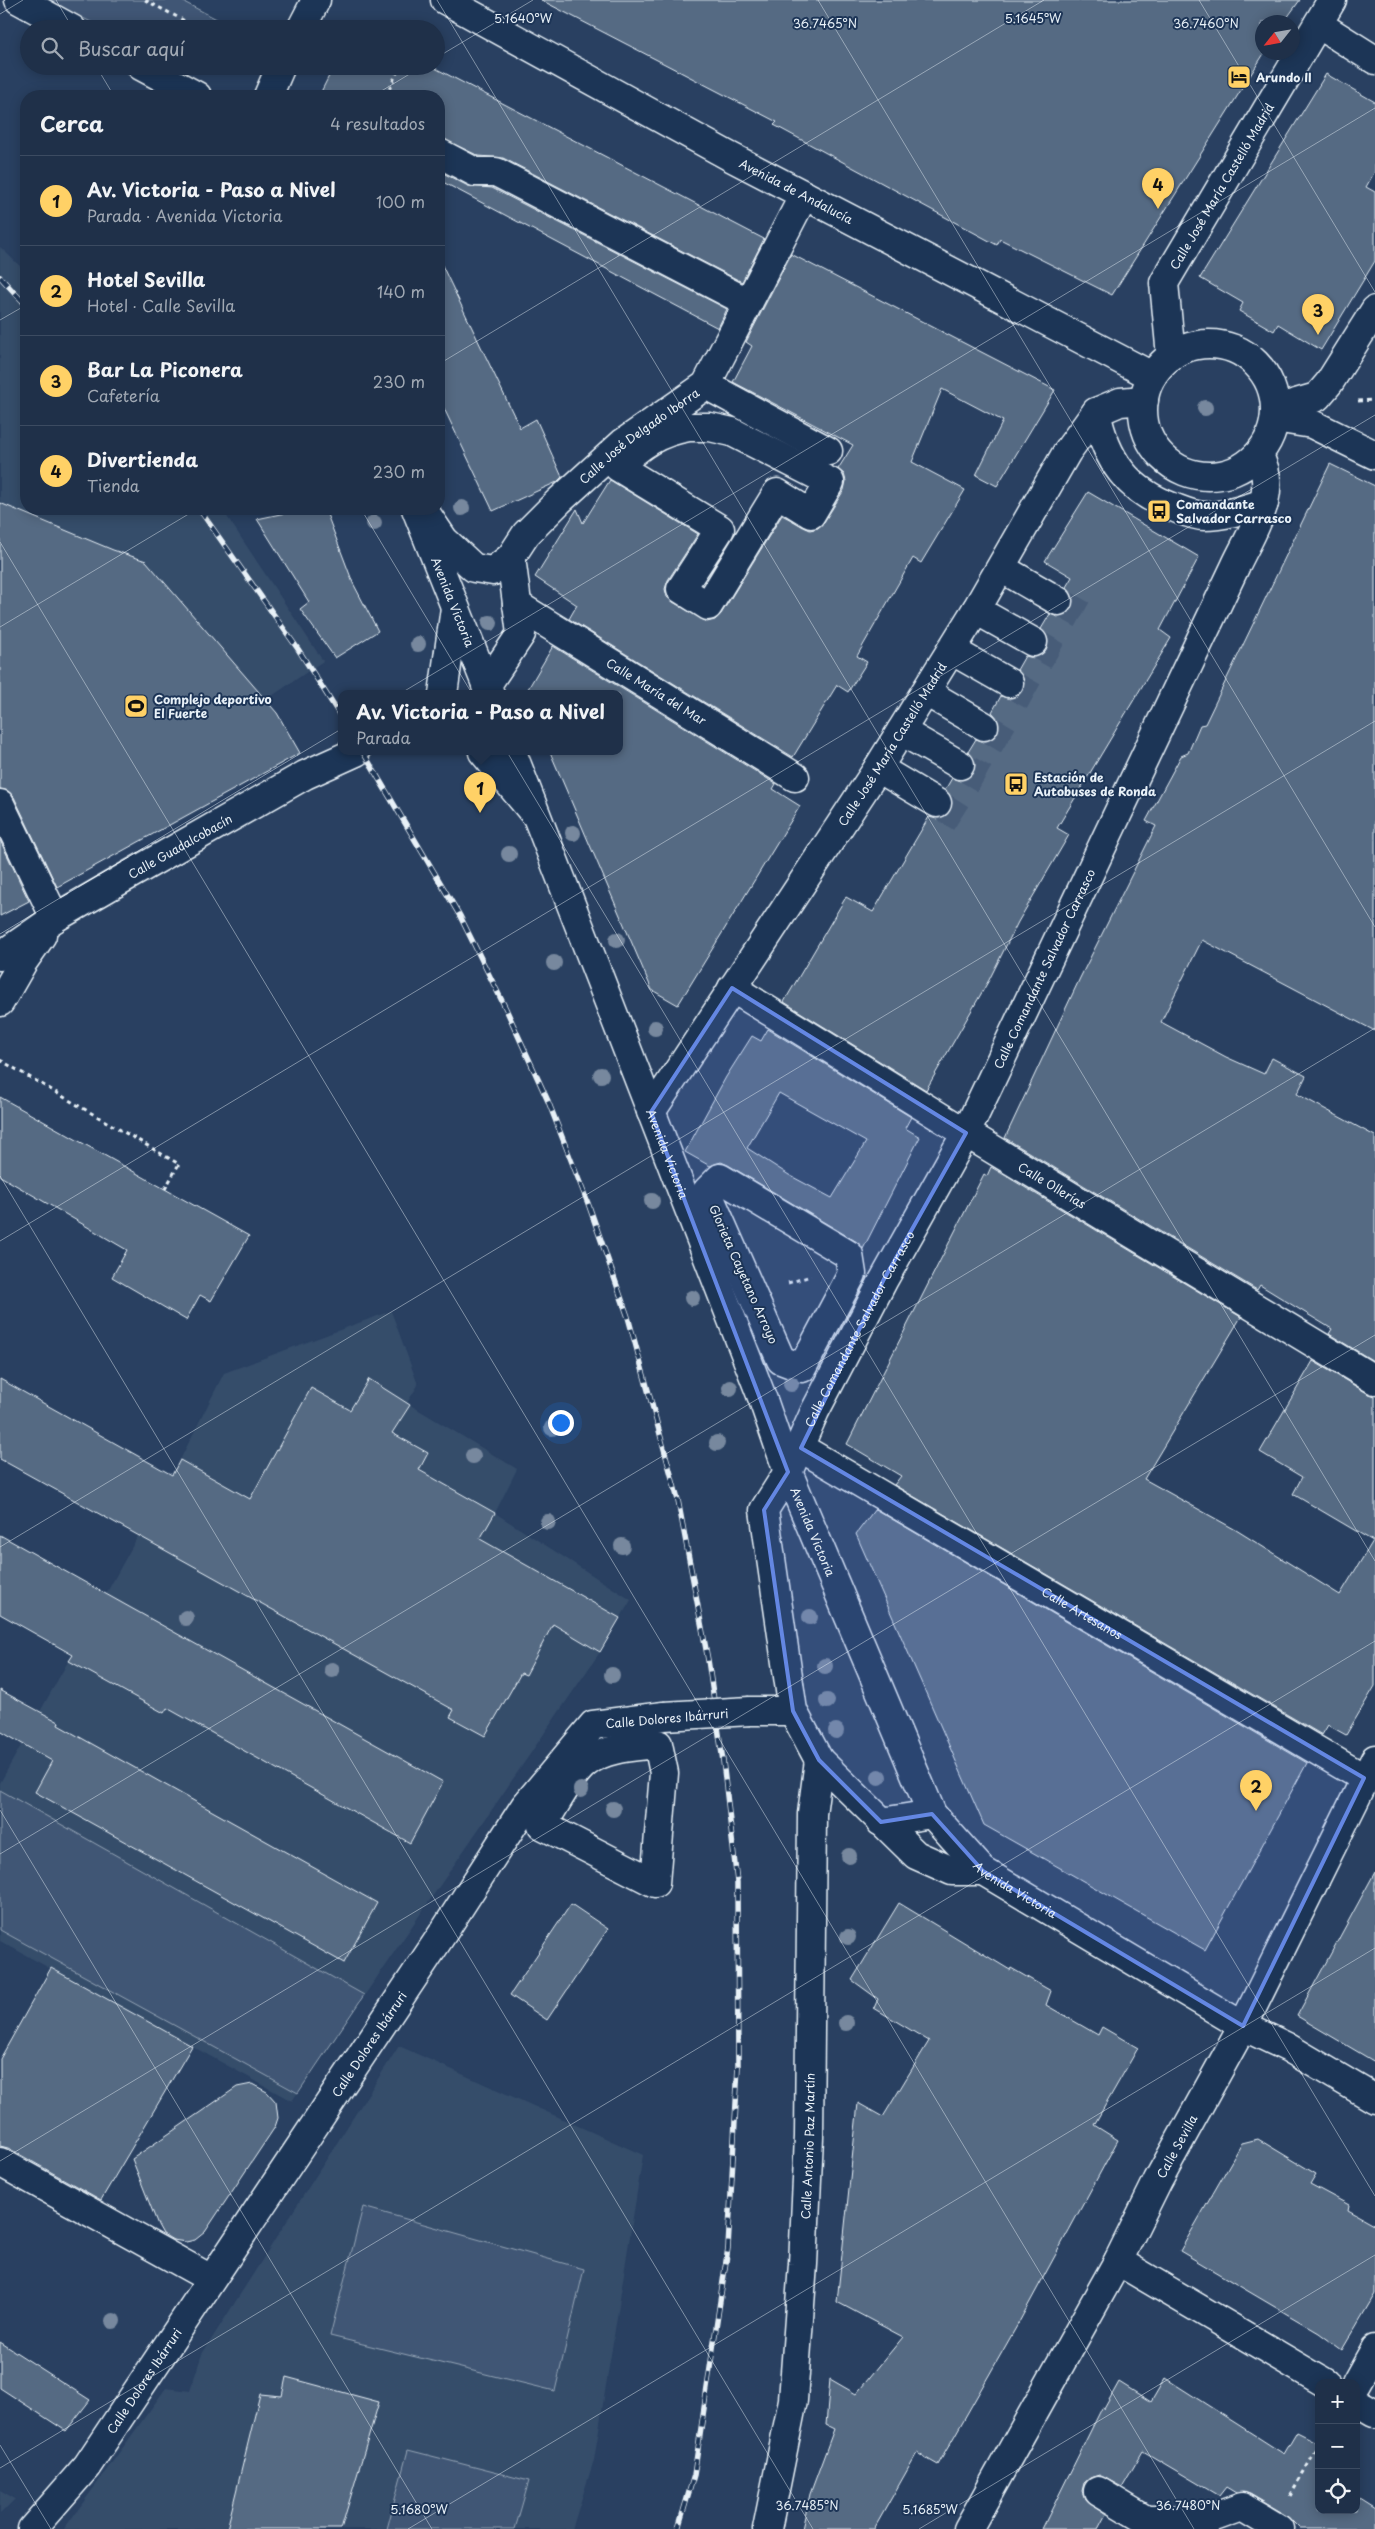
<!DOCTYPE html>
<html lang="es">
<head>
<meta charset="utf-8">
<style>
	body { margin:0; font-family:"Playpen Sans",sans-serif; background:#273850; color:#f1f3f6 }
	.controls { position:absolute; right:15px; bottom:15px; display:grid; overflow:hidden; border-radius:10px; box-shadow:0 2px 12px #0003 }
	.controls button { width:45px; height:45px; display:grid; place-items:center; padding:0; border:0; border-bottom:1px solid #3c4b61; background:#1f3049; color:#f1f3f6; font:25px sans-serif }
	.compass { position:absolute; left:1255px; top:15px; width:45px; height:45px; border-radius:50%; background:#1f3049; box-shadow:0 2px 12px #0003; rotate:239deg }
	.you { position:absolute; left:560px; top:1422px; width:18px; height:18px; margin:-12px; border:4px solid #fff; border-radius:50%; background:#1a73e8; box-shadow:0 0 0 8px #1a73e833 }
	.badge { display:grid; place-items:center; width:32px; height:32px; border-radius:50%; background:#ffd166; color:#111; font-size:16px; font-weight:700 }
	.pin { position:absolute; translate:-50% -41px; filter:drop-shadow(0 1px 2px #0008) }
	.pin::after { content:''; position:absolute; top:26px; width:18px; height:15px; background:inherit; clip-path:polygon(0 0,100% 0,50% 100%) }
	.popup { position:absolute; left:338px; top:690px; width:285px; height:65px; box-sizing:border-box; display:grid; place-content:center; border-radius:10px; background:#1f3049; filter:drop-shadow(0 1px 4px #0005); font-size:16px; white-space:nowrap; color:#a1a9b4 }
	.popup b { font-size:19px; color:#f1f3f6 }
	.popup::after { content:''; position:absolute; left:50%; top:100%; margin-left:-10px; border:10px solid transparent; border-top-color:#1f3049 }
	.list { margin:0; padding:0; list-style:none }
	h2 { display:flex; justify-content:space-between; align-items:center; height:65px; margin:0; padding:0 20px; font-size:21px }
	h2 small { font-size:16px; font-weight:400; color:#a1a9b4 }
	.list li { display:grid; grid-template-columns:32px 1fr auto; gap:15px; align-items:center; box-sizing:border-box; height:90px; padding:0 20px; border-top:1px solid #3c4b61 }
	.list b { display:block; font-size:19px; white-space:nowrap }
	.list p { margin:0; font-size:16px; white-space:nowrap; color:#a1a9b4 }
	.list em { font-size:16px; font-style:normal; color:#a1a9b4 }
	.icon { flex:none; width:28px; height:28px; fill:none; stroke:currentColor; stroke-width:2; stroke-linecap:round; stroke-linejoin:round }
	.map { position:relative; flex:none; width:1375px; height:2529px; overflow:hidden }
	.search { position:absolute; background:#1f3049; box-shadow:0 2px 12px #0003; left:20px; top:20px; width:425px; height:55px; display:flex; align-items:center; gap:12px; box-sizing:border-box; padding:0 18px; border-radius:28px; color:#a1a9b4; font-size:19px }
	.panel { position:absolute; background:#1f3049; box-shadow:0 2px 12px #0003; left:20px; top:90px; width:425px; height:425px; border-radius:20px }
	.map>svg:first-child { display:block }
	.built { fill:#364d6b }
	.green { fill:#415774; stroke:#94a4b6 }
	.building { fill:#556a83; stroke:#e8f1f8; fill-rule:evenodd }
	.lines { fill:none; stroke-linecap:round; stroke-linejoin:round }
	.minor-tunnel { stroke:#465b78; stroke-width:28; stroke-dasharray:28 14; stroke-linecap:butt }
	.minor-casing { stroke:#e8f1f8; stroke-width:31 }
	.major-casing { stroke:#e8f1f8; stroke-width:31 }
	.path { stroke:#e8f1f8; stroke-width:3; stroke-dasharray:4 4; stroke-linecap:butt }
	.minor { stroke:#1d3557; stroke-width:28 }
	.major { stroke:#1d3557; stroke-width:28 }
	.rail-casing { stroke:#e8f1f8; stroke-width:5.5 }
	.rail { stroke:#1d3557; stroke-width:4; stroke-dasharray:11; stroke-linecap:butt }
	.minor-bridge-casing { stroke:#e8f1f8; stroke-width:31; stroke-linecap:butt }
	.minor-bridge { stroke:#1d3557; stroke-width:28 }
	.tree { fill:#77889e }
	.marked { fill:#6487e3; fill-opacity:0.2; stroke:#6487e3; stroke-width:4; stroke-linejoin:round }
	.ticks { fill:none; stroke:#e8f1f8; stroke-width:1; stroke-opacity:0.45 }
	.labels { text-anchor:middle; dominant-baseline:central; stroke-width:4; stroke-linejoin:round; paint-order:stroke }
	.poi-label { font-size:12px; font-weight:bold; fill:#e8f1f8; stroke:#1d3557; text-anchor:start }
	.street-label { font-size:12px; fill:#e8f1f8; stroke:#1d3557 }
	.ticks-label { font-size:12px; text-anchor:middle; fill:#e8f1f8; stroke:#1d3557; stroke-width:4; stroke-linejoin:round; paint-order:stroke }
</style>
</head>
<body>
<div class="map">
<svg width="1375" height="2529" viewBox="0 0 1375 2529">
	<rect width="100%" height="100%" fill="#294061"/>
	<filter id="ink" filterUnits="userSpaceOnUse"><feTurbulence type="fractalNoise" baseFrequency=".02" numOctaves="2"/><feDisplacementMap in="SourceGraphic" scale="10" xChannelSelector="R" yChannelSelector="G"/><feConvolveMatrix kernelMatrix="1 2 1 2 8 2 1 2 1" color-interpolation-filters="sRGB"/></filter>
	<g filter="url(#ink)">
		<path class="built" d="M0,247L26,272V509H222L323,661L266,700L300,753L0,917Z
			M391,1311L418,1385L407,1403L517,1469L495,1513L631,1600L600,1652L292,2101L0,1941V1783L74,1651L40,1632L37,1635L0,1614V1535L106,1594L180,1460L224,1373Z
			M399,2046L643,2155L594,2460L572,2529H64L166,2388L190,2391L202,2354Z
			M0,2490L15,2499L0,2514Z"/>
		<path class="green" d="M47,0H180L236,29H105Z
			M181,66H214L212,70L192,72Z
			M0,1790L364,1995L298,2093L0,1930Z
			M363,2207L584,2269L555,2391L330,2336Z
			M408,2450L529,2481L515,2529H387Z"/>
		<path class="building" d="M541,0H1300L1284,22H1262V52H1265L1112,295L1000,239L997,245L774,125L777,122Z
			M334,66H431L764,239L742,282L503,158L479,156L439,137V96H319Z
			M1326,74L1375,102V171L1366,187L1375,192V261L1321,350L1278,324L1274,331L1239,311L1243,303L1200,278Z
			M439,171L468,186L492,188L727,309L718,328L439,180Z
			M791,254L1055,390L997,486L976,475L1003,421L942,389L912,462L965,490L921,563L913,558L857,656L867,662L848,692L837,685L793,757L569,619L577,605L535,577L577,509L583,523L610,480L698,534L668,580L665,589L667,597L673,602L707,622L715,620L721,614L782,515L810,530L818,528L824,522L844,490L846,481L844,474L838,469L853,445L733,382L752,346L746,342Z
			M439,259L520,428L536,419L562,477L557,482L493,511L439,398Z
			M1330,464L1375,486V1031L1202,940L1161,1022L1226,1057L1264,1074L1272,1058L1306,1076L1297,1094L1375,1136V1362L1329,1334L1332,1329L1294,1306L1260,1285L1257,1290L1005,1138L1080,978L1156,826L1146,821L1181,756L1188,753L1200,725L1205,724Z
			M1088,492L1199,557L1160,630L1171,638L1057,828L1069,835L1018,922L989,980L926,1090L784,1002L846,897L873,912L929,817L937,819L945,816L950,811L953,803L950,795L945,790L952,778L960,781L967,779L973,773L976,764L973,757L968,752L976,739L984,742L992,739L998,733L1000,727L998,719L992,712L1001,696L1010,699L1017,696L1022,691L1025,682L1022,675L1017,670L1025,656L1034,658L1041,655L1046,650L1049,641L1046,634L1041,629L1050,614L1058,617L1065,615L1072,608L1074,602L1072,594L1066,587L1072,577L1045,561Z
			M0,503L113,550L146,561L277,713L300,753L57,887L14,797L8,791L0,789Z
			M304,509H325L353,583L378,631L335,658L300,609L309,602L257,519Z
			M553,646L776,784L773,789L800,806L678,1005L652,990L550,752H619V694H525Z
			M0,840L29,901L0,916Z
			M768,1029L911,1117L905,1128L920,1137L863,1249L857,1242L728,1165L721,1162L710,1166L685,1152L726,1077L752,1036L761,1041ZM779,1093L866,1142L832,1198L789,1175L747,1148Z
			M0,1097L249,1236L211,1301L200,1295L186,1320L112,1277L127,1250L0,1176Z
			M991,1167L1241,1317L1144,1479L1236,1530L1340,1595L1373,1541L1293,1494L1302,1477L1260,1452L1313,1361L1367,1393L1375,1396V1686L1346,1735L1328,1725L1322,1735L894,1485L901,1476L847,1444L984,1174L987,1176Z
			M0,1379L172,1475L180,1460L250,1499L311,1388L350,1410L369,1379L410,1405L392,1433L428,1453L419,1470L495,1513L480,1539L620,1618L600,1652L553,1624L526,1675L521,1673L485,1736L450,1717L454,1710L0,1459Z
			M875,1509L1307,1763L1205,1950L984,1825L856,1534Z
			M0,1535L443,1782L410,1843L167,1708L164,1713L69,1661L73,1655L0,1614Z
			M0,1690L59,1722L58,1725L377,1903L344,1963L35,1792L52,1761L0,1731Z
			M1375,1872V2062L1297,2016Z
			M899,1903L1010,1970L1011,1968L1051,1991L1046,2005L1098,2035L1102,2027L1138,2048L1094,2125L1118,2140L1018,2324L938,2465L917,2453L874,2529H802L810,2494L834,2429L826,2425L830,2379L856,2394L903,2337L837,2302L858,2103L883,2117L929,2041L874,2008L878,1999L852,1980Z
			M571,1904L608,1929L547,2020L510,1995Z
			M51,1968L192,2046L101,2200L8,2148L0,2146V2059Z
			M252,2084L267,2092L276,2102L278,2118L275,2127L205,2232L195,2240L186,2242L173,2240L163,2234L158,2225L132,2159L237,2087Z
			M1258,2139L1316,2174L1310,2184L1349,2205L1348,2210L1375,2225V2294L1342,2350L1319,2333L1180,2251L1242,2143Z
			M0,2342L90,2400L66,2431L0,2388Z
			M286,2377L379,2402L341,2529H227L260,2394L282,2396Z
			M1165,2378L1284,2454L1297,2432L1319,2443V2510H1356V2496L1375,2508V2529H1300L1287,2516L1250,2494L1236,2493L1226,2487L1219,2496L1143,2451L1122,2487L1099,2475L1090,2478L1084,2483L1082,2491L1085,2499L1106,2514L1098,2529H1042L1102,2408L1104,2409L1119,2382L1151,2402Z"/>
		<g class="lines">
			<path class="minor-tunnel" d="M1058,601L1090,619
				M1033,642L1066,661
				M1009,683L1040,700
				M984,726L1014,744
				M960,765L991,783
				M937,803L967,822"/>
			<g class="minor-casing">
				<g id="minor">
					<path d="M19,0L72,29"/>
					<path d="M1318,24L1375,60"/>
					<path d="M141,66L197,96"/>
					<path d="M439,153L475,172H496L747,302"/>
					<path id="s1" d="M1171,356L1164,283L1332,0"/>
					<path d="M706,385L828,451"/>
					<path d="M1276,409L1317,397L1329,383L1375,310"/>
					<path d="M1096,412C1106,460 1127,491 1175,508C1183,511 1195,516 1204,516C1225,516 1245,509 1264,503"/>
					<path d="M1275,418L1312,424L1375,455"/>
					<path d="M689,427H710L732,432L830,482L811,514L777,493L708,606L681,589L720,529L618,467C639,445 659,432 689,427Z"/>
					<path id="s2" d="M423,509L444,540L474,568L493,571L511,557L526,534L559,501L623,443L706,385L804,195"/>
					<path d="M1001,568L1058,601"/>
					<path id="s3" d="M517,605L795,777"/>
					<path d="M976,610L1033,642"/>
					<path d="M951,650L1009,683"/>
					<path d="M486,686L521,634L511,557"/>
					<path d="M926,692L984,726"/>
					<path d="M443,694L455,608"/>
					<path d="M901,731L960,765"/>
					<path d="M483,752L533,812"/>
					<path d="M878,768L937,803"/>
					<path d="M0,804L55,918"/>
					<path id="s4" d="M0,956L55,918L131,874L305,775L356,752"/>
					<path id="s5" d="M732,988L966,1133L1375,1380"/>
					<path d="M0,1002L23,962L42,935"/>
					<path d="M720,1178L849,1255L852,1274L802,1368L781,1360L707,1191Z"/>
					<path id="s6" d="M801,1448L1364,1778"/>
					<path d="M788,1472L764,1510L793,1711L819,1760L916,1855L952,1871H983"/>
					<path d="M750,1711H793"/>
					<path d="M658,1744L664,1773L655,1883L542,1825C555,1807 570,1774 587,1762C607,1747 635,1747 658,1744Z"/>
					<path d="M881,1822L932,1814"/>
					<path d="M1243,2026L1375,1759"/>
					<path d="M0,2162L211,2279"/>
					<path d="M1356,2383L1375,2349"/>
					<path d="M1098,2491L1146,2520H1206"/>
					<path id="s7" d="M32,2529L87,2466L445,1930L525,1806L593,1725L664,1716"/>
					<path id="s8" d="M767,2529L793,2400L803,2264L809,2137L812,1814L819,1760"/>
					<path d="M1205,2529L1206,2520L1242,2507L1279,2529"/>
				</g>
			</g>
			<g class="major-casing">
				<g id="major">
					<path id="s9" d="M445,0L729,156L1152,376"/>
					<path d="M301,29L316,0"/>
					<path d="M268,96L281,66"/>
					<circle cx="1209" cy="410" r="66"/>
					<path id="s10" d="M416,509L490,694"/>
					<path id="s11" d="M512,752L763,1400L788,1472L932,1814L983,1871L1243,2026L1287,2047L1375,2099"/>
					<path id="s12" d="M651,1112L878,768L976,610L1067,452L1096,412L1120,402L1144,400"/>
					<path id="s13" d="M788,1472L815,1411L883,1281L966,1133L1235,567C1251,532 1281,492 1258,455"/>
					<path d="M1118,2261L1325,2383"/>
					<path d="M1356,2402L1375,2413"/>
					<path id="s14" d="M968,2529L1118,2261L1158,2180L1243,2026"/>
				</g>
			</g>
			<path class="path" d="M145,0L200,29
				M418,29L421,22
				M386,96L400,66
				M1358,401L1375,400
				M0,1060L179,1164L165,1189
				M788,1283L811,1276
				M1290,2495L1319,2446"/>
			<use href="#minor" class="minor"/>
			<use href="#major" class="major"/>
			<g class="rail-casing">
				<path id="rail" d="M0,277L26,305
					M199,509L298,649L341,717
					M363,752L460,916L506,1009L548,1101L589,1206L628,1317L678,1500L708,1660L723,1761L737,1882L738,2067L728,2248L694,2475L678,2529"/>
			</g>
			<use href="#rail" class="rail"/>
			<g class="minor-bridge-casing">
				<path id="minor-bridge" d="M664,1716L750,1711"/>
			</g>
			<use href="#minor-bridge" class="minor-bridge"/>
		</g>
		<g class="tree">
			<circle cx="1205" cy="408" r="8"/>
			<circle cx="462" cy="508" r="8"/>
			<circle cx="374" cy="523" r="8"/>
			<circle cx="490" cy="623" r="8"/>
			<circle cx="418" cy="644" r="8"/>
			<circle cx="573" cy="833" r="8"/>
			<circle cx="509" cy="854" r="8"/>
			<circle cx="617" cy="940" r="8"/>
			<circle cx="554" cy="963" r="8"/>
			<circle cx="655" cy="1028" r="8"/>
			<circle cx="601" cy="1075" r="8"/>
			<circle cx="652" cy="1201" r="8"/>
			<circle cx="692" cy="1298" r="8"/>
			<circle cx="791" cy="1384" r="8"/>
			<circle cx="730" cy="1388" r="8"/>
			<circle cx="552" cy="1428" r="8"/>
			<circle cx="717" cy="1443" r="8"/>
			<circle cx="473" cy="1456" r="8"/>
			<circle cx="548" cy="1522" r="8"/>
			<circle cx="622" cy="1546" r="8"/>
			<circle cx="810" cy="1617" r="8"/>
			<circle cx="186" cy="1618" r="8"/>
			<circle cx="825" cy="1666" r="8"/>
			<circle cx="332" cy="1670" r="8"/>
			<circle cx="612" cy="1675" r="8"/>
			<circle cx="827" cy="1701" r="8"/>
			<circle cx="836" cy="1731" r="8"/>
			<circle cx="879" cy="1777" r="8"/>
			<circle cx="581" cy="1790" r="8"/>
			<circle cx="613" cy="1809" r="8"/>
			<circle cx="849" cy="1856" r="8"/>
			<circle cx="848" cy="1937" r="8"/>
			<circle cx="846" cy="2023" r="8"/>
			<circle cx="113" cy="2321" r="8"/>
		</g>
	</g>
	<path class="marked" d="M732,988L966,1133L883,1281L801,1448L1364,1778L1243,2026L983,1871L932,1814L881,1822L819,1760L793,1711L764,1510L788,1472L651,1112Z"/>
	<path class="ticks" d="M56,0L73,29M437,0L1375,1561M818,0L1375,927M1199,0L1375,292M0,14L23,0M436,58L533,0M96,66L114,96M373,96L423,66M0,320L26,305M439,364L1044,0M361,509L1375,2196M0,542L1194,2529M0,627L197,509M0,934L1375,108M0,1176L813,2529M0,1241L1375,415M0,1547L1375,721M0,1810L432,2529M0,1854L1375,1028M0,2161L1375,1335M0,2445L51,2529M0,2468L1375,1641M408,2529L1375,1948M919,2529L1375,2255"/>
	<defs>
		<g id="hotel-square" transform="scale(1.25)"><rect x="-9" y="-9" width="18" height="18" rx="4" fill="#ffd166" stroke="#1d3557"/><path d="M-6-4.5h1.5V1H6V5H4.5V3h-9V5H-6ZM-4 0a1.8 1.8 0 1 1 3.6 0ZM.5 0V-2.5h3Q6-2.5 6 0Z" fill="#111"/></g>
		<g id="bus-square" transform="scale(1.25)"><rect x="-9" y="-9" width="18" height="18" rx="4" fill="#ffd166" stroke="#1d3557"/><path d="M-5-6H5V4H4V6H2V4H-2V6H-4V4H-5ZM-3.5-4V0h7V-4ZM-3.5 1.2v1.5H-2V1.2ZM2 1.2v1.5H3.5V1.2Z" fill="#111"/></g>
		<g id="stadium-square" transform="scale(1.25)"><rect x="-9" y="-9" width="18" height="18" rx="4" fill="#ffd166" stroke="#1d3557"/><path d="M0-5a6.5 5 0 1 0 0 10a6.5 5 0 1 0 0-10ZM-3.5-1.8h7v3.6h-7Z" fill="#111"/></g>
	</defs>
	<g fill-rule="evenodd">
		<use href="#hotel-square" x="1239" y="77"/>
		<use href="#bus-square" x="1159" y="511"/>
		<use href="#stadium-square" x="136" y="706"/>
		<use href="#bus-square" x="1016" y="784"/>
	</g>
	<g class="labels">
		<g class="poi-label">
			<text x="1256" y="77">Arundo II</text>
			<text x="1176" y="504">Comandante<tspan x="1176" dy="14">Salvador Carrasco</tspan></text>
			<text x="154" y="699">Complejo deportivo<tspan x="154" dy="14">El Fuerte</tspan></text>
			<text x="1034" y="777">Estación de<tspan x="1034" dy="14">Autobuses de Ronda</tspan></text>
		</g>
		<g class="street-label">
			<text stroke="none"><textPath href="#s1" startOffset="186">Calle José María Castelló Madrid</textPath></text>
			<text stroke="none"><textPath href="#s9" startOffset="400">Avenida de Andalucía</textPath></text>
			<text stroke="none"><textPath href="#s2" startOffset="298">Calle José Delgado Iborra</textPath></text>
			<text stroke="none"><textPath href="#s10" startOffset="100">Avenida Victoria</textPath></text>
			<text stroke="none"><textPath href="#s3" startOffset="164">Calle María del Mar</textPath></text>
			<text stroke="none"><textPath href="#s12" startOffset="440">Calle José María Castelló Madrid</textPath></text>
			<text stroke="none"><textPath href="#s4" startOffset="211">Calle Guadalcobacín</textPath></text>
			<text stroke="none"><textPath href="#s13" startOffset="565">Calle Comandante Salvador Carrasco</textPath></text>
			<text stroke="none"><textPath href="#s11" startOffset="431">Avenida Victoria</textPath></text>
			<text stroke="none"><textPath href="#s5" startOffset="376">Calle Ollerías</textPath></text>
			<text transform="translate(744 1274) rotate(66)">Glorieta Cayetano Arroyo</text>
			<text stroke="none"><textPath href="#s13" startOffset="160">Calle Comandante Salvador Carrasco</textPath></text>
			<text stroke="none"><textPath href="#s11" startOffset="836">Avenida Victoria</textPath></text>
			<text stroke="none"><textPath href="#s6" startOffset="326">Calle Artesanos</textPath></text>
			<text transform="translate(667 1718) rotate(-5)">Calle Dolores Ibárruri</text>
			<text stroke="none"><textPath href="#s11" startOffset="1256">Avenida Victoria</textPath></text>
			<text stroke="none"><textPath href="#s7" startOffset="591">Calle Dolores Ibárruri</textPath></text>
			<text stroke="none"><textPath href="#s8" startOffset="386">Calle Antonio Paz Martín</textPath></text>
			<text stroke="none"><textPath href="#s14" startOffset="436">Calle Sevilla</textPath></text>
			<text stroke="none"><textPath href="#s7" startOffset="186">Calle Dolores Ibárruri</textPath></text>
		</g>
	</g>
	<g class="ticks-label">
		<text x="1033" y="23">5.1645°W</text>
		<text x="523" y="23">5.1640°W</text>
		<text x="825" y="28">36.7465°N</text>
		<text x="1206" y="28">36.7460°N</text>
		<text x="807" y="2510">36.7485°N</text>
		<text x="1188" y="2510">36.7480°N</text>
		<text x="419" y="2514">5.1680°W</text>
		<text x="930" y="2514">5.1685°W</text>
	</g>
</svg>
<div class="controls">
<button>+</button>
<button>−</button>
<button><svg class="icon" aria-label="locate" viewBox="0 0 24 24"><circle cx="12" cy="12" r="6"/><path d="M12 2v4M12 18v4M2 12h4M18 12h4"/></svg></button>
</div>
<svg class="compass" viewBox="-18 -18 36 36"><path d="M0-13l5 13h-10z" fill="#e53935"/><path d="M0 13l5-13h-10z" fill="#a1a9b4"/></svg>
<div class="you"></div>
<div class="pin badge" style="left:480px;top:813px">1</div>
<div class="popup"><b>Av. Victoria - Paso a Nivel</b>Parada</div>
<div class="pin badge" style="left:1256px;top:1811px">2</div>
<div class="pin badge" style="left:1318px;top:335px">3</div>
<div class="pin badge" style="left:1158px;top:209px">4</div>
<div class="search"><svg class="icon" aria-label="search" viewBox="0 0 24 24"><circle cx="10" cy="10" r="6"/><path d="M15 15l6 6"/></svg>Buscar aquí</div>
<section class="panel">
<h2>Cerca<small>4 resultados</small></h2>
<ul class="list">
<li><span class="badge">1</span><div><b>Av. Victoria - Paso a Nivel</b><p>Parada · Avenida Victoria</p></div><em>100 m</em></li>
<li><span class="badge">2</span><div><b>Hotel Sevilla</b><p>Hotel · Calle Sevilla</p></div><em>140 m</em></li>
<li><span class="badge">3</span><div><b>Bar La Piconera</b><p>Cafetería</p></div><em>230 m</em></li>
<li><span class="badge">4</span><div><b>Divertienda</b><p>Tienda</p></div><em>230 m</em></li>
</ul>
</section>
</div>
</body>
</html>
